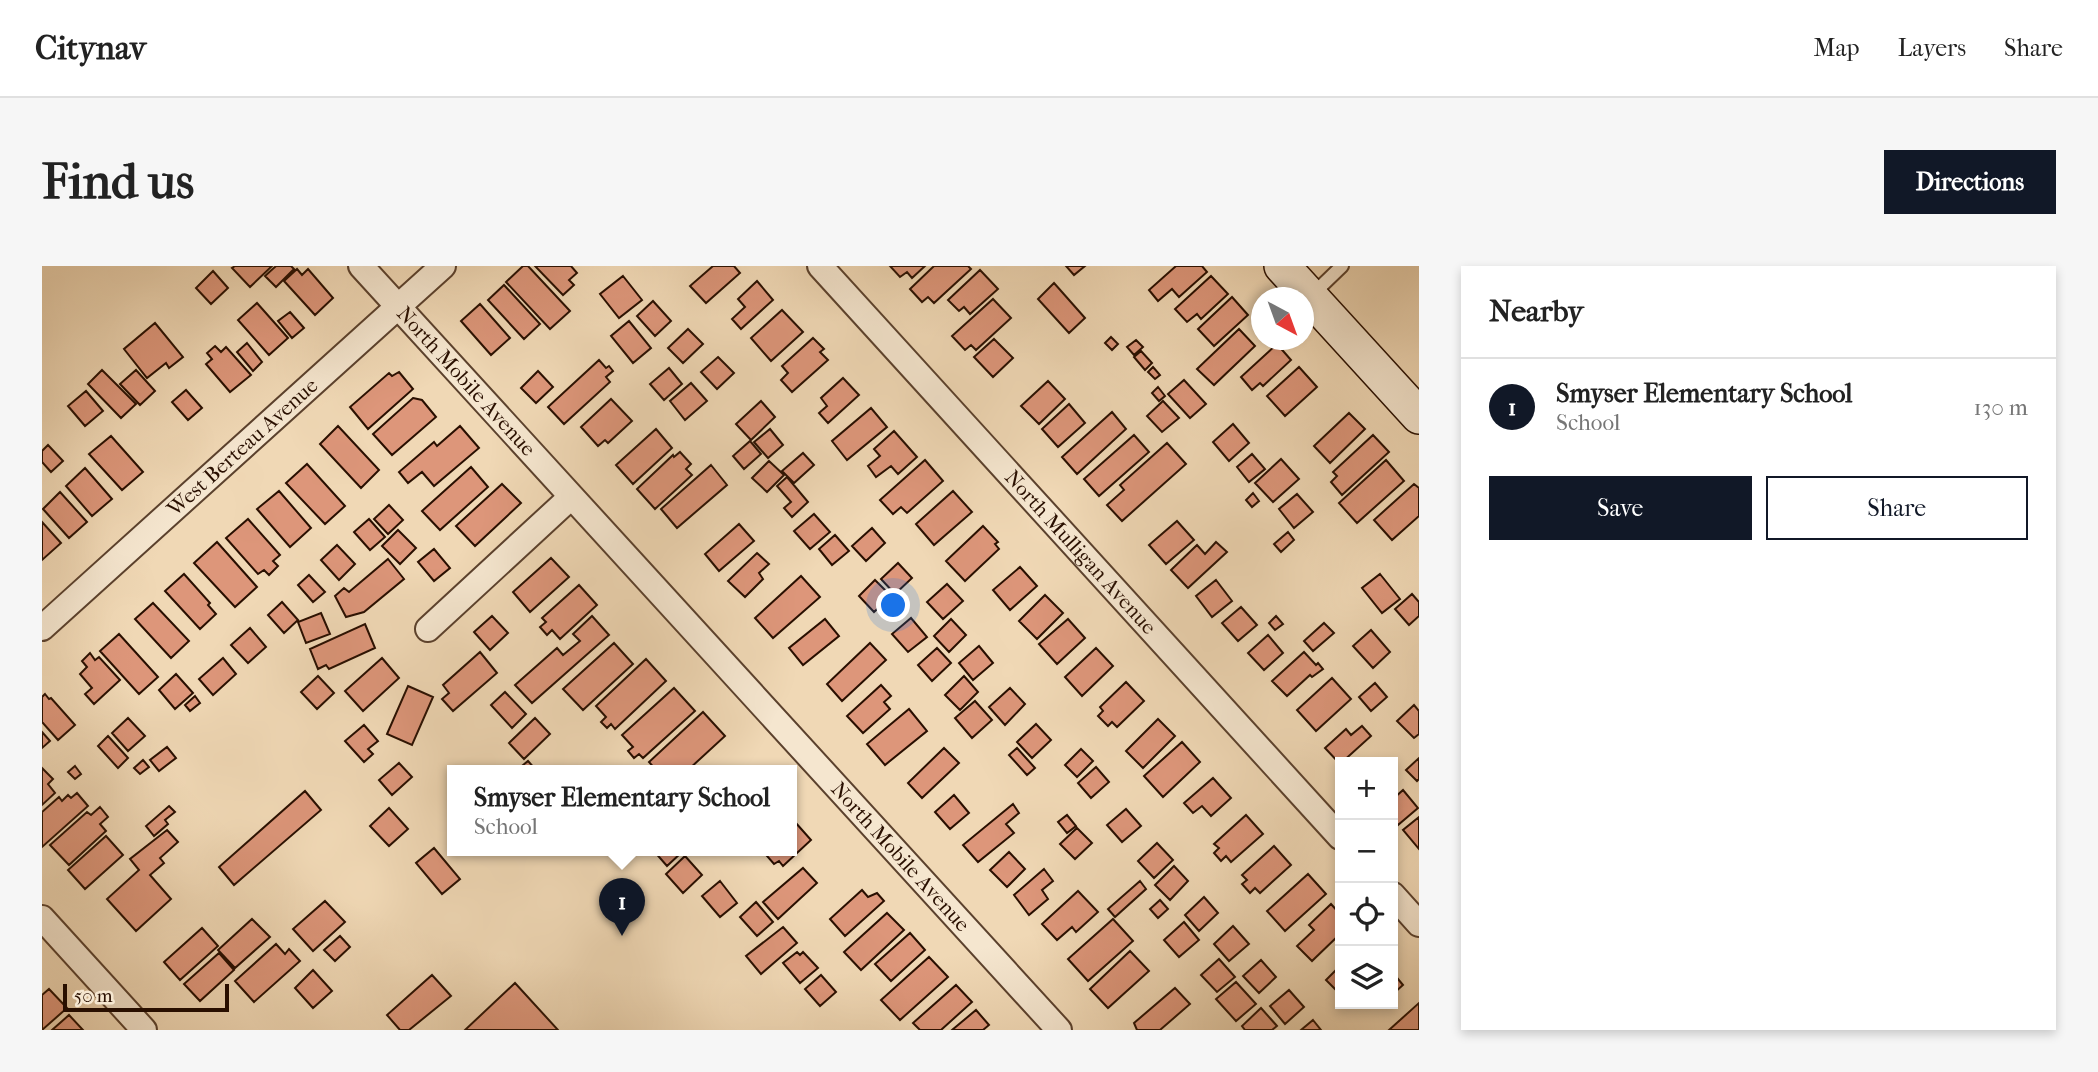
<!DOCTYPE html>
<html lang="en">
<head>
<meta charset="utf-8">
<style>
	body { margin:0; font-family:"IM FELL French Canon",serif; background:#f6f6f6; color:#222 }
	.controls { position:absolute; right:21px; bottom:21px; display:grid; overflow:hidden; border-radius:0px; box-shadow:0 4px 10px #0003 }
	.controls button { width:63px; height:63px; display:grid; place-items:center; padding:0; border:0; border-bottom:2px solid #e0e0e0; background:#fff; color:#222; font:35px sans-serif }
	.compass { position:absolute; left:1209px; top:21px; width:63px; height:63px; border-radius:50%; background:#fff; box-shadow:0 4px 10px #0003; rotate:139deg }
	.scale { position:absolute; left:21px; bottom:18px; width:166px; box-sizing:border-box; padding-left:7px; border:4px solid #290f00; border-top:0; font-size:19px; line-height:24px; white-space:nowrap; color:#290f00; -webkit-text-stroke:5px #f5e6cf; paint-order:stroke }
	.you { position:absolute; left:852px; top:340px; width:24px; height:24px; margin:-18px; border:5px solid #fff; border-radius:50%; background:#1a73e8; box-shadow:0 0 0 10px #1a73e833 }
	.badge { display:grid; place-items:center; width:46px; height:46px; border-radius:50%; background:#111827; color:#fff; font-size:23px; font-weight:700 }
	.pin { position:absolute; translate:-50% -58px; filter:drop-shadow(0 2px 4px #0008) }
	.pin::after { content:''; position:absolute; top:37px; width:24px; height:21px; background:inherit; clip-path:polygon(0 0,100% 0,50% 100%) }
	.popup { position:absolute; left:405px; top:499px; width:350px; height:91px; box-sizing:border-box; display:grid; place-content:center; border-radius:0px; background:#fff; filter:drop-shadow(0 2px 5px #0005); font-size:23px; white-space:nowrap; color:#767676 }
	.popup b { font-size:26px; color:#222 }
	.popup::after { content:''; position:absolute; left:50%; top:100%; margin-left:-14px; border:14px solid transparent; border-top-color:#fff }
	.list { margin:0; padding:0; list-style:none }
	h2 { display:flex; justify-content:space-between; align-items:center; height:91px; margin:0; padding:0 28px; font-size:30px }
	h2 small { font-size:23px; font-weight:400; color:#767676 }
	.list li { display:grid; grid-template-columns:46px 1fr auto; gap:21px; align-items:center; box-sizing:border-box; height:98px; padding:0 28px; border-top:2px solid #e0e0e0 }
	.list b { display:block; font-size:26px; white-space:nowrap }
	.list p { margin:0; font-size:23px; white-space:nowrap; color:#767676 }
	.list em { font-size:23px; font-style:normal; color:#767676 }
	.actions { display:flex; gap:14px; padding:21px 28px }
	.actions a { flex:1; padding:16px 0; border:2px solid #111827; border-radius:0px; text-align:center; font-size:24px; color:#111827 }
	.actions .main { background:#111827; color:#fff }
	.icon { flex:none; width:38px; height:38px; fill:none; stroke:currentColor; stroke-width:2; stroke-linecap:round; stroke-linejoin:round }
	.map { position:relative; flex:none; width:1377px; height:764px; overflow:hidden; border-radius:0px }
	header { display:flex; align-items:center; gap:42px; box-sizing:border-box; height:98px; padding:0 35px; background:#fff; border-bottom:2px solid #e0e0e0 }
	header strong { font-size:33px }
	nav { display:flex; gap:38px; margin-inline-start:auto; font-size:24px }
	.intro { display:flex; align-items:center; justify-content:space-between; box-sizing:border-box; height:168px; padding:0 42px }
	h1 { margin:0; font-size:49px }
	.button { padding:18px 32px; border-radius:0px; background:#111827; color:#fff; font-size:24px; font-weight:700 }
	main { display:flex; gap:42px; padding:0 42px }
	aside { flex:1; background:#fff; border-radius:0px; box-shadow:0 4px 10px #0003 }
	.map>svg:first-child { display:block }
	.building { fill:#dd967a; stroke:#290f00; stroke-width:2 }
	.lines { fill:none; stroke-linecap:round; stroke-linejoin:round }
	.service-casing { stroke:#5b412d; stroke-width:16 }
	.minor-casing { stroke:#5b412d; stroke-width:28 }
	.secondary-casing { stroke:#290f00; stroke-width:38 }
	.service { stroke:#f5e6cf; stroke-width:12 }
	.minor { stroke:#f5e6cf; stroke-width:24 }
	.secondary { stroke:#f5e6cf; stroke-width:35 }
	.labels { text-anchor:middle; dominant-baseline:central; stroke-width:5; stroke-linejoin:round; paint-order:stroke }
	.street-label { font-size:21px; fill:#290f00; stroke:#f5e6cf }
</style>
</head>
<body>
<header>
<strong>Citynav</strong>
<nav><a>Map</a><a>Layers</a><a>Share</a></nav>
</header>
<div class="intro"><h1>Find us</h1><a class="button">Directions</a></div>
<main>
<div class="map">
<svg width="1377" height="764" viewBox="0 0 1377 764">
	<rect width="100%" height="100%" fill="#f0d8b5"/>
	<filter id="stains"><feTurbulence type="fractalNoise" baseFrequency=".00286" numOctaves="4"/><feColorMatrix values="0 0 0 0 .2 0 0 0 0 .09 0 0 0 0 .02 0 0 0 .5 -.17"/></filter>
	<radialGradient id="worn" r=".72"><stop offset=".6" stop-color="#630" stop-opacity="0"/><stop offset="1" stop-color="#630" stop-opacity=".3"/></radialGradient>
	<path class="building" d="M193,0H230L208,21L190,2Z
		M234,0H249L252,3L234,21L223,10Z
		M481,0H486L528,45L508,63L464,16Z
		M493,0H529L535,7L527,14L532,19L521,29Z
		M671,0H692L698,7L664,37L648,20Z
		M848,0H883L870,12L865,6L858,11Z
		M892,0H926L929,3L892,37L886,31L880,36L868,23Z
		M1024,0H1043L1032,9Z
		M1134,0H1160L1165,6L1137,31L1130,23L1116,35L1107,24Z
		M255,3L260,9L266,3L291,32L273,49L242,15Z
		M938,4L956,23L928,48L922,41L917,45L906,34Z
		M171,5L186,22L169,38L154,22Z
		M581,10L600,34L577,52L558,28Z
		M1169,10L1186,28L1159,53L1155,48L1145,56L1133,43Z
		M715,15L731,34L699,63L690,53L703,41L696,33Z
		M1012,17L1043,52L1027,67L996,33Z
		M462,19L498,58L482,73L446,34Z
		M1190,31L1206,49L1172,80L1156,63Z
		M951,33L969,52L934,84L929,79L923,84L910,70Z
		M611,35L629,55L613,70L595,50Z
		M215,37L246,72L227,89L196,54Z
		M438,38L468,72L449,89L419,55Z
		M740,44L761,66L729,95L709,72Z
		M248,46L262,62L250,72L236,55Z
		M587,55L609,82L591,97L569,70Z
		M113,57L141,91L127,102L124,97L105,112L82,83Z
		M646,63L661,78L641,97L626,82Z
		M1197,63L1213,80L1172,119L1155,103Z
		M1069,71L1076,78L1070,84L1063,77Z
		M771,72L782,83L778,86L786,94L750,126L739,114L746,107L740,100Z
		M952,73L971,92L951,111L932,91Z
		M1094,74L1101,81L1092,89L1085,81Z
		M205,77L220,96L211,105L195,86Z
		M1235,78L1249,94L1221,120L1218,117L1210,124L1199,111Z
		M173,80L179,86L184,81L209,109L188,126L164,98L170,93L165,87Z
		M1099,85L1110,97L1103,104L1092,91Z
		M676,91L692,107L675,123L659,106Z
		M557,94L564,102L567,100L571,105L564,111L568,116L522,158L506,141Z
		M1111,101L1118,109L1113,113L1106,106Z
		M1257,101L1275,121L1243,150L1225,130Z
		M627,102L640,118L622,134L608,118Z
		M60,104L94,138L79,152L46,118Z
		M94,104L113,125L98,139L78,118Z
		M496,105L511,121L494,137L479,122Z
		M357,106L371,123L326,163L308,141L347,107L350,110Z
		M801,112L817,129L786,157L777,147L785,140L779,132Z
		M1142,114L1164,138L1148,152L1126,128Z
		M1006,115L1023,133L997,158L979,140Z
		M649,117L665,135L643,154L628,135Z
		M1116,121L1123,130L1117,135L1110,127Z
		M144,124L160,142L146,154L130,136Z
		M44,125L61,145L43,160L26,140Z
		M371,132L380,134L394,151L350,189L331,168Z
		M569,133L590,155L566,177L563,174L556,180L539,161Z
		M719,135L733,151L709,174L694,158Z
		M1121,135L1137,152L1120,166L1105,150Z
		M1027,138L1043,157L1016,181L1000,163Z
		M829,142L845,161L805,194L790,175Z
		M1070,146L1084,163L1035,208L1020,191Z
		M1307,147L1323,163L1288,197L1272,180Z
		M1191,158L1207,177L1187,195L1171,176Z
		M296,160L337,204L319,222L278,178Z
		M418,160L437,182L392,220L380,206L366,217L357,206L392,176L395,180Z
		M614,163L630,182L591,218L574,199Z
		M728,163L741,179L726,192L712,176Z
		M852,165L875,191L856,208L849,200L834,211L826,200L838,190L832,183Z
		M1092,169L1107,186L1057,230L1042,213Z
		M1331,169L1347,186L1300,229L1289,216L1295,210L1291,206Z
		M69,170L101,206L80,224L47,188Z
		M708,175L719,188L702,203L691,190Z
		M1125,177L1144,198L1080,255L1065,239L1082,224L1078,219Z
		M6,179L21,195L9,206L0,196V185Z
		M638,186L649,198L644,203L650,209L613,243L595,223L631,189L632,191Z
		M761,187L772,199L752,217L740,205Z
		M1210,188L1223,203L1207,216L1195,201Z
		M1239,193L1257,213L1231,236L1213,217Z
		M883,194L901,215L865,247L859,241L851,248L838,234Z
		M1344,194L1362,215L1315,257L1297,237Z
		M727,195L742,209L725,226L710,212Z
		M265,198L303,240L283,258L244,217Z
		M669,199L685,219L635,262L619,243Z
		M429,201L446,221L398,264L380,245Z
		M43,202L70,233L50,250L24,220Z
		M745,211L766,236L750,251L742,242L749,236L735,220Z
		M460,218L479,237L433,280L414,260Z
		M1372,218L1377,222V250L1350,274L1332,254Z
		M237,225L269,262L248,281L215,243Z
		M911,225L930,246L892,279L874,258Z
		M18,226L45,256L27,272L1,243Z
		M1211,227L1217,235L1210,241L1204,234Z
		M1255,228L1271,246L1252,262L1237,243Z
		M347,239L361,254L346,268L332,253Z
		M772,248L788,266L768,283L752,265Z
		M206,253L238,289L231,295L236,300L227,309L222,304L216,308L184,272Z
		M327,253L343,271L328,284L312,266Z
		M1135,255L1152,274L1124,298L1107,279Z
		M0,256L19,277L0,294Z
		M697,258L712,275L677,305L663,288Z
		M941,260L956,276L953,278L957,283L923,315L904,295Z
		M830,262L843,277L824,295L810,280Z
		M356,264L374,282L358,298L340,280Z
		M1246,266L1252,274L1239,286L1232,278Z
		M793,269L807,285L790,299L777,283Z
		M175,276L215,321L193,341L152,297Z
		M1174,276L1185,286L1146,322L1129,304L1155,279L1163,288Z
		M295,279L313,298L297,314L279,294Z
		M392,283L408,302L392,315L376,296Z
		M715,287L727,298L717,307L721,313L703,331L686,315Z
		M509,292L527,311L488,346L471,326Z
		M346,293L362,313L322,346L304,351L293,330L302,322L307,326Z
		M856,297L870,312L853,328L839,313Z
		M978,301L995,320L968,344L951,324Z
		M142,308L168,337L166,339L174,348L158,363L123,325Z
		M1338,308L1358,333L1340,347L1320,322Z
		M267,309L283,326L271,336L256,319Z
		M759,310L778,331L731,372L713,352Z
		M833,314L849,330L832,346L817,330Z
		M1174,314L1190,335L1170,351L1154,330Z
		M905,318L921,335L901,353L885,336Z
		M537,319L555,339L518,373L510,364L505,369L498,361L504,356L500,352Z
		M1370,328L1377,336V350L1367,359L1353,343Z
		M1003,329L1021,347L995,373L977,355Z
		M240,336L256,354L242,367L226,349Z
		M111,337L147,375L129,392L93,353Z
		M1199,341L1215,359L1196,375L1180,357Z
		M279,347L288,368L264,377L256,356Z
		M450,350L466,367L448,384L432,366Z
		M550,350L567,369L490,437L473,419L515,382L521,389L538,375L531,368Z
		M1234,350L1241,358L1233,364L1227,357Z
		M869,352L885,371L866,386L850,368Z
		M783,353L797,370L761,399L747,382Z
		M909,353L924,369L907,386L892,370Z
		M1026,353L1043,372L1015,398L997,378Z
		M1282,357L1292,367L1271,385L1262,375Z
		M323,358L333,382L287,403L284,399L276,403L268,383Z
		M208,362L224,381L206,397L189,379Z
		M1329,364L1348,386L1331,402L1311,380Z
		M77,368L116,411L97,428L58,385Z
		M1226,369L1241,387L1222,404L1206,387Z
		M572,377L591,398L541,444L521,423Z
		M828,377L844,394L800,435L785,418Z
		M937,380L951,397L931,414L917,397Z
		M895,382L909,397L890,415L876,399Z
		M1054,382L1071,400L1040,430L1023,411Z
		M438,386L455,407L411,445L400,433L407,427L401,419Z
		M1262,386L1274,399L1276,397L1281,403L1270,411L1268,409L1245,430L1230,415Z
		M48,387L53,394L57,391L78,414L52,438L43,428L50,422L38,408L45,401L40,395Z
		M181,392L194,408L171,429L157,413Z
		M340,392L357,412L321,445L303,425Z
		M604,393L624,415L573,463L569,458L565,462L559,456L564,451L554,440Z
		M134,408L151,427L133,443L117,424Z
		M276,410L292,427L275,443L259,426Z
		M922,410L936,426L918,444L903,429Z
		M1290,412L1309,433L1274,465L1255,444Z
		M1084,416L1102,435L1075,461L1070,456L1066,460L1056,450L1061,445L1058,441Z
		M1333,417L1345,431L1329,445L1317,431Z
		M839,419L849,430L842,436L848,443L821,467L805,450Z
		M366,420L391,431L370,479L345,468Z
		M632,422L653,445L601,492L597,488L592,492L586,485L591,481L580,469Z
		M968,422L983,438L963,459L947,441Z
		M463,426L484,448L470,462L449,439Z
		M3,428L7,433L9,432L33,459L16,474L0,456V431Z
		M153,430L158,437L148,445L143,439Z
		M933,435L950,454L930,472L913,452Z
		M1372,439L1377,445V468L1372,472L1355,455Z
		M867,443L885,465L843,499L825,478Z
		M661,446L683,470L646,504H614L607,496Z
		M86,452L103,470L86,485L70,467Z
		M493,452L508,468L482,493L467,477Z
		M1116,453L1133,470L1101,502L1084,485Z
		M994,458L1009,474L990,492L975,476Z
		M322,459L336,475L326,483L331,488L322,496L303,475Z
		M1320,460L1329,470L1298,498L1283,482L1304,463L1309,469Z
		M0,466L8,475L0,482Z
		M66,470L86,492L76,502L56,480Z
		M1140,476L1158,496L1121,531L1102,510Z
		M125,481L134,492L117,505L108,494Z
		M902,482L917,497L880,532L866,517Z
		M975,482L993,502L985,509L967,489Z
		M1039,483L1051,495L1035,511L1023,499Z
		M1377,492V513L1375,515L1364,504Z
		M101,494L107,501L98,508L92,502Z
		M486,495L494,504H475Z
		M357,497L370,511L350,529L337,514Z
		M33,500L39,508L33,513L26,506Z
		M1054,501L1067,516L1049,532L1036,517Z
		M0,502L11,513L6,518L13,527L0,539Z
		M1171,512L1189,532L1169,550L1160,540L1151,547L1142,537Z
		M1361,524L1376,542L1356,559L1351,552V533Z
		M263,525L279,544L192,619L177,601Z
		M35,527L46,540L0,581V546L17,531L20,535L26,529L29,532Z
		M912,529L927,547L908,563L893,546Z
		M971,538L977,547L964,558L972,567L936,596L921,579Z
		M127,540L133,546L123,554L126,558L112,570L104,560Z
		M58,541L66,551L58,558L64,565L27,599L8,579L45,546L49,549Z
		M347,542L366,563L347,580L328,560Z
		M1084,543L1099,560L1080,576L1065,559Z
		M1025,549L1034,560L1025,567L1016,556Z
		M1204,549L1221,568L1189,596L1184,590L1179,595L1172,587L1177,582L1172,578Z
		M1377,551V583L1361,564Z
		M753,556L769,574L741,600L737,595L732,598L725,590L731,586L729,584H750V559Z
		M1035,562L1050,577L1033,593L1018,578Z
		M125,564L136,576L118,592L122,597L108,609L129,633L94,665L65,633L97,604L88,593Z
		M64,570L81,589L43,623L26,604Z
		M1115,577L1131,594L1112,612L1096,595Z
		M1232,580L1249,599L1218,627L1213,622L1208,627L1200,618L1205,614L1200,609Z
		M392,582L418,613L400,628L374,597Z
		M611,584H639L640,586L625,600Z
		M967,586L983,603L965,621L948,604Z
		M643,590L660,609L641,627L624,608Z
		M1132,600L1146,615L1128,634L1113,619Z
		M761,602L775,617L736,653L721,636Z
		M1002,603L1011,615L1000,624L1006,633L987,649L972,629Z
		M1266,608L1284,628L1243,665L1225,645Z
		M678,615L695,637L678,651L660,630Z
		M1098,615L1104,623L1073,651L1066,643Z
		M820,624L826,631L835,627L842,635L803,670L788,653Z
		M1036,625L1056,646L1034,666L1030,661L1015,674L1000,658Z
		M1162,631L1176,647L1157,665L1143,649Z
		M1118,634L1126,643L1116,652L1108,643Z
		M283,635L303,656L271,685L251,663Z
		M714,636L731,656L715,670L698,651Z
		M1289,638L1298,648V668L1270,695L1255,680L1272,664L1267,659Z
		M845,647L862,664L819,704L802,686Z
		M210,653L228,671L193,702L176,684Z
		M1071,653L1091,675L1046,715L1026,693Z
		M1142,656L1157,674L1137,691L1122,674Z
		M1191,660L1207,678L1187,695L1172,678Z
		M741,661L755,677L719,708L704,690Z
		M160,662L176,680L138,714L122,696Z
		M868,667L883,684L849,715L833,698Z
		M298,670L308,681L293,695L282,684Z
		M234,678L243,688L247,683L258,695L212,736L193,715Z
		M1088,685L1107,705L1066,742L1048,723Z
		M755,686L758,689L761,686L776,702L758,717L741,697Z
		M177,687L192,704L158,735L142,718Z
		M887,691L906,711L858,754L839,734Z
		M1177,693L1193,711L1175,726L1159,709Z
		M1219,694L1234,711L1217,727L1201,710Z
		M1298,700V722L1295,725L1284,714Z
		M271,704L290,725L271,742L253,722Z
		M1351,707L1361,719L1351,728Z
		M390,709L409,730L367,764H358L345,749Z
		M779,709L794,726L778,740L763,723Z
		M1194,716L1214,738L1194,755L1174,733Z
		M473,717L516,764H423Z
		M914,719L930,736L899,764H878L871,757Z
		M1133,722L1148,738L1118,764H1095L1092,757Z
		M7,723L25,742L0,764V729Z
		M1247,724L1262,741L1243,758L1228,740Z
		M1377,737V764H1347Z
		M1219,742L1235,760L1230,764H1203L1200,760Z
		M934,744L947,759L941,764H910Z
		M27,749L41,764H10Z
		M1271,754L1279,764H1259Z"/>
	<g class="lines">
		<g class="service-casing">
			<path id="service" d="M1271,28L1300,0"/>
		</g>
		<g class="minor-casing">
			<g id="minor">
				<path id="s1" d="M319,0L1017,764"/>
				<path id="s2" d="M778,0L1298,571"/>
				<path id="s3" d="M0,362L401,0"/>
				<path d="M386,363L529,231"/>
				<path d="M1351,629L1377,658"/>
				<path d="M0,652L102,764"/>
			</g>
		</g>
		<g class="secondary-casing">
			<path id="secondary" d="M1240,0L1377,150"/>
		</g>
		<use href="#service" class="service"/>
		<use href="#minor" class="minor"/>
		<use href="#secondary" class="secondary"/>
	</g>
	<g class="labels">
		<g class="street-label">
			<text stroke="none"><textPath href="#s1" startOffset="156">North Mobile Avenue</textPath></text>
			<text stroke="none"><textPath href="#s3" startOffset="270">West Berteau Avenue</textPath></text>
			<text stroke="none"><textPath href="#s2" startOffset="387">North Mulligan Avenue</textPath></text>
			<text stroke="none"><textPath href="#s1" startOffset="800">North Mobile Avenue</textPath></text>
		</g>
	</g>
	<rect width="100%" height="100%" filter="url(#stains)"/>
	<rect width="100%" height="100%" fill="url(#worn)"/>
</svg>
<div class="controls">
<button>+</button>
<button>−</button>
<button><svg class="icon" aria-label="locate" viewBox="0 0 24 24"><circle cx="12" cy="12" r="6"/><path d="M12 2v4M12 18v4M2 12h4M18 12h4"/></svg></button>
<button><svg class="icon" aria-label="layers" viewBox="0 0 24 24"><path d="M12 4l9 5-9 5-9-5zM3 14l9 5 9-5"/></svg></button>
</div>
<svg class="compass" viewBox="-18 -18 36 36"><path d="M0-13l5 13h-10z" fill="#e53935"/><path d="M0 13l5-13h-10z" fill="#767676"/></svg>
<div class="scale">50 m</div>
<div class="you"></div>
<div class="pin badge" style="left:580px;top:670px">1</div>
<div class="popup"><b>Smyser Elementary School</b>School</div>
</div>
<aside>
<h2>Nearby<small></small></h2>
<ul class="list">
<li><span class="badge">1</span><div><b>Smyser Elementary School</b><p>School</p></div><em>130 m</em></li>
</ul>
<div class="actions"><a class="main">Save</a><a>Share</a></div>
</aside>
</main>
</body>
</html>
